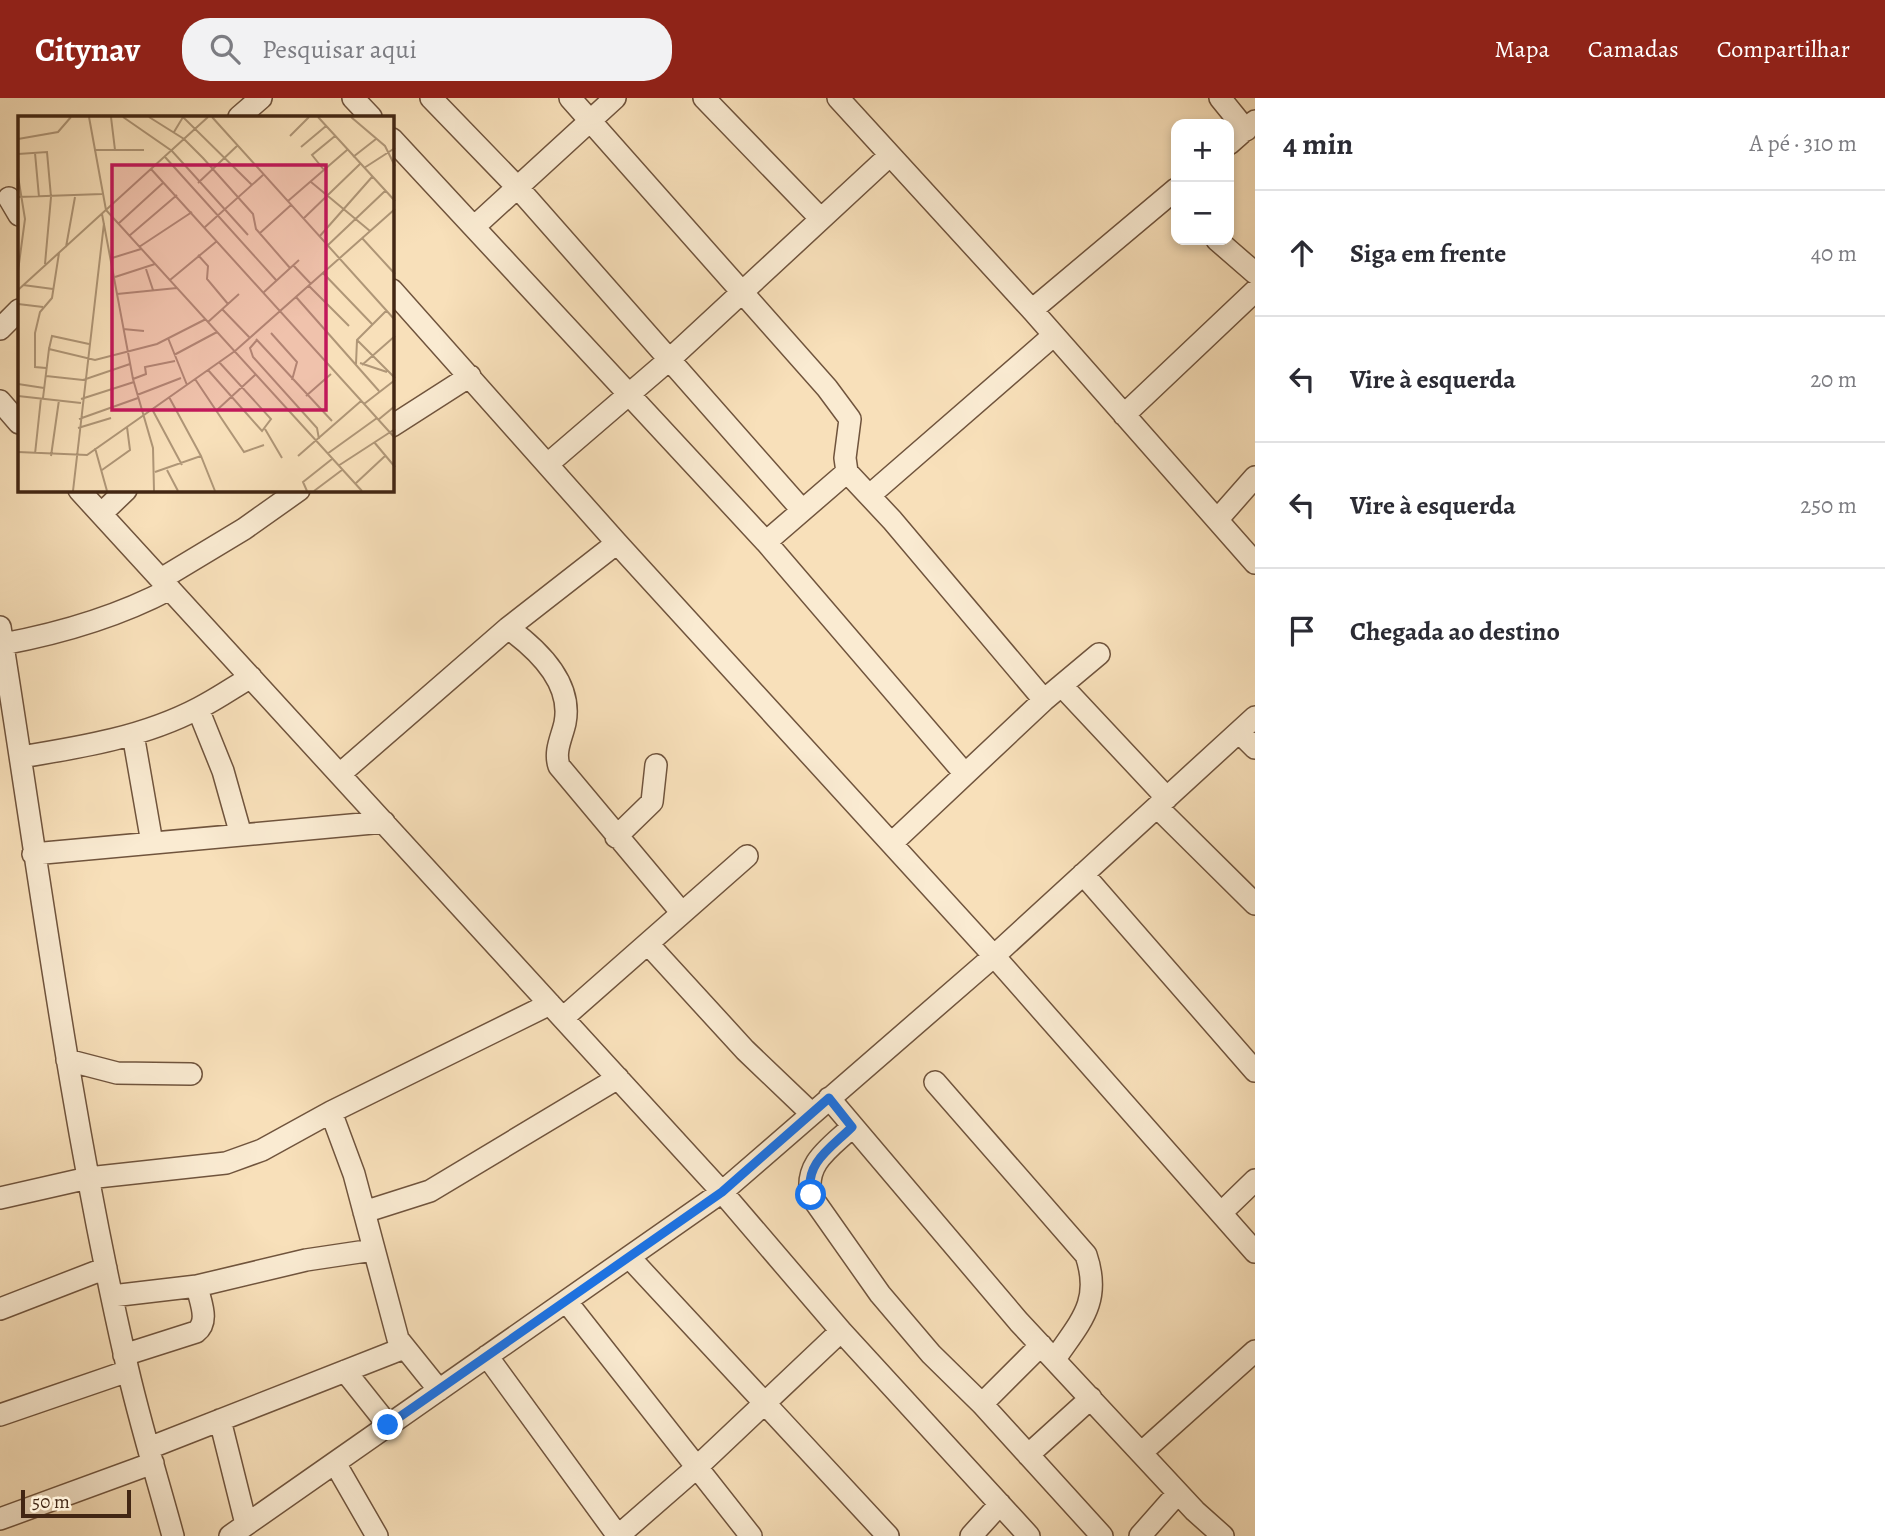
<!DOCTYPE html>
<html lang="pt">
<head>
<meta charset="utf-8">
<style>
	body { margin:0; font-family:Alegreya,serif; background:#f2f2f3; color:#2b2b33 }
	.controls { position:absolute; right:21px; top:21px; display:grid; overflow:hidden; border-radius:14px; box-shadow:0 4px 10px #0003 }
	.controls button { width:63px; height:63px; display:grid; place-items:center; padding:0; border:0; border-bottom:2px solid #e1e1e2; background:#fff; color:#2b2b33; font:35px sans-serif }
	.scale { position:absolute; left:21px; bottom:18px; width:110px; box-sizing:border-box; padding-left:7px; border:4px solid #422613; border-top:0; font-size:19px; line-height:24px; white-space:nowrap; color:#422613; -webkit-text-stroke:5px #faebd2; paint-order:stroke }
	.stop { position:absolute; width:21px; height:21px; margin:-16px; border:5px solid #1a73e8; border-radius:50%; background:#fff }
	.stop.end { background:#1a73e8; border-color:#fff; box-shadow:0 2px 7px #0008 }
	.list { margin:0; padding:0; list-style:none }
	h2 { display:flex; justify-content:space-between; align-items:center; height:91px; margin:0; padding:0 28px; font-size:30px }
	h2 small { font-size:23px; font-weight:400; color:#7c7c81 }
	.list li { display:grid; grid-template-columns:46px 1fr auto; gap:21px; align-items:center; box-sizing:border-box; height:126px; padding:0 28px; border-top:2px solid #e1e1e2 }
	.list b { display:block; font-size:26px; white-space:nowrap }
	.list em { font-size:23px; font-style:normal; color:#7c7c81 }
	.icon { flex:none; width:38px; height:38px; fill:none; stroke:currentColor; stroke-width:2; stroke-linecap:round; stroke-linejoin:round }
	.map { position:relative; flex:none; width:1255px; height:1438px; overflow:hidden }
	header { display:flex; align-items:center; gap:42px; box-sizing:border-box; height:98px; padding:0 35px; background:#8f2418; color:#fff }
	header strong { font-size:33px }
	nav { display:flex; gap:38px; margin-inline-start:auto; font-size:24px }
	.search { width:490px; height:63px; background:#f2f2f3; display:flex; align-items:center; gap:18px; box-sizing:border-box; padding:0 24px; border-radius:28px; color:#7c7c81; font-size:26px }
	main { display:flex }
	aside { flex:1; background:#fff }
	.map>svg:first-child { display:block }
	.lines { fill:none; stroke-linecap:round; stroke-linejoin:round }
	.minor-casing { stroke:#70543d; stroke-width:24 }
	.minor { stroke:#faebd2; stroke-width:21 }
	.route { stroke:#1a73e8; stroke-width:9 }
	.inset-road { fill:none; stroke:#af9677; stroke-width:2 }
	.view { fill:#c2185b; fill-opacity:0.15; stroke:#c2185b; stroke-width:3.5 }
	.inset-edge { fill:none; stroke:#422613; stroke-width:3.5 }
</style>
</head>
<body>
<header>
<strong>Citynav</strong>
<div class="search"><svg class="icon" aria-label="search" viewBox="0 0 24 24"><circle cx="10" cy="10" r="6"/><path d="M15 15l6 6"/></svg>Pesquisar aqui</div>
<nav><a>Mapa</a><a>Camadas</a><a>Compartilhar</a></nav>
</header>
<main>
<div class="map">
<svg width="1255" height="1438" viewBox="0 0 1255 1438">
	<rect width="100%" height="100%" fill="#f8e0ba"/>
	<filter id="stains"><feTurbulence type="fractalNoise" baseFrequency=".00286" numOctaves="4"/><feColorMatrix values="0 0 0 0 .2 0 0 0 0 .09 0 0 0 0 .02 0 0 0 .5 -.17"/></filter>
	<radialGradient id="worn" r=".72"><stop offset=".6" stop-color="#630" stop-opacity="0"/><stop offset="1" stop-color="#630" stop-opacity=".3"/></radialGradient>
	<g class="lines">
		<g class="minor-casing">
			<path id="minor" d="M353,0L371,19
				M431,0L519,91L802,412
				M570,0L827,290L850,321L845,360L847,374L892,422L1044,602
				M704,0L820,120
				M838,0L1032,212L1255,465
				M1220,0L1246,32
				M239,19L261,0
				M392,41L766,444L965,676
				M1229,46L1255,23
				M9,100L19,117
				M474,129L615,0
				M1217,142L1255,175
				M392,192L617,445L994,858L1255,1154
				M1032,212L1176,91
				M0,231L19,212
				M0,303L19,325
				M1124,317L1255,193
				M392,328L470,278
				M549,365L670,261L889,58
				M79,392L722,1094L841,1233L1029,1438
				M870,397L1054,237
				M101,416L126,392
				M1217,422L1255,379
				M766,444L847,374
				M161,481L244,431L299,392
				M0,529C39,773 70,1018 125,1259C138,1319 157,1379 173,1438
				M508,530C537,551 573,584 565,625C562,639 554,653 559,668L682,815
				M3,546C62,535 117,519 170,491
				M1062,588L1167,700
				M198,611L223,673L241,737
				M1239,634L1255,650
				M133,636L152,745
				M21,659C82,649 144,639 199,610C217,601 234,589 251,579
				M340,676L508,530L617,445
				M1157,709L1255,806
				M616,739L652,704L656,667
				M892,745L1044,602L1099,556
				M33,756L384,724
				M1083,776L1255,973
				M648,846L745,952L812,1016
				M563,920L747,758
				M67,962L117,975L191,976
				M935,984L1086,1157C1102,1204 1080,1224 1055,1261
				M829,1000L1019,1224L1195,1413L1223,1438
				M331,1014L354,1076L398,1241L439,1292
				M852,1029C830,1050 804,1065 811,1098L880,1196L931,1256L982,1306L1102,1438
				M0,1100L88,1080L226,1065L262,1052L331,1014L550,906
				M364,1114L430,1093L618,980
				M1221,1115L1255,1082
				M629,1159L888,1438
				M112,1198L197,1188
				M566,1203L751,1438
				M0,1211L106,1170
				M124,1257L196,1234C210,1223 200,1204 197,1188L306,1162L373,1152
				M487,1258L618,1438
				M345,1273L388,1327
				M982,1306L1041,1247
				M0,1317L128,1273
				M220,1322L246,1426
				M149,1350L404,1250
				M1141,1355L1255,1253
				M1028,1357L1091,1300
				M335,1365L377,1438
				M0,1421L153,1365
				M230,1438L722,1094L994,858L1255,619
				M618,1438L696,1370L841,1233
				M971,1438L1000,1406
				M1140,1438L1178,1395"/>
		</g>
		<use href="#minor" class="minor"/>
	</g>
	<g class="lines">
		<path class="route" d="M388,1327L722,1094L829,1000L852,1029C831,1050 804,1065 811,1097"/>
	</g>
	<g transform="translate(18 18)">
		<rect width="376" height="376" fill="#f8e0ba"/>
		<path class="inset-road" d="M71,1L88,94L344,375M93,1L97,34M105,1L154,35L230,119M131,1L166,23L185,42L235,98L238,113L272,152M194,1L377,204M300,1L377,85M333,1L367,30L377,50M156,16L165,1L234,69M272,20L291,1M0,23L40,16L53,1M283,31L308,10M76,34H126M17,37L21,81M0,38L29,36L33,81L27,148M147,41L258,164M335,41L358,23M346,52L377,32M133,53L377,322M306,54L294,39L317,20M0,60L7,103L0,155M293,66L352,115M180,67L220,29M0,81L84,78M270,85L329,34M84,98L115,263L135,332L136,375M285,103L342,48M100,108L146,66M187,111L245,59M242,117L273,89M111,120L159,79M301,121L354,61M344,122L377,158M309,130L367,75M48,131L57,81M121,131L174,96M180,139L190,150L189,163L210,188M94,142L123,133M275,149L293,168M128,153L135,174M305,157L354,208M97,161L137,148M152,164L199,125M5,169L35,173M291,170L331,210M0,174L190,1M246,176L281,144M99,178L159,172M278,181L361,275M0,188L25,191M204,193L232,222M190,206L221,178M105,213L126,215M253,217L279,246L274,264M150,222L169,269M238,223L314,305M239,224L232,232L235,241L299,312L301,323M339,224L377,262M31,233L34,220L71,228M156,239L199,216M342,247L369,256M338,248L339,224L368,195M344,249L377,220M28,252L17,251V217L22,196L34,182L41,137M190,254L244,315L253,303L201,246M28,260L65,264L112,248M115,263L128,258L127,251L157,245M177,263L226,336L246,329M0,268L26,272M119,279L163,262M0,280L63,287M288,280L313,258M25,282L31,233L77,244L139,228L188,203M63,283L116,266M346,288L377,264M134,293L164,349M199,294L237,259M61,303L120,282M360,304L377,290M60,312L93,302M247,313L264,342M356,326L377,351M77,332L89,375M0,336L69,339L217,235L377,93M17,338L23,282M309,338L359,302M33,340L41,284M183,340L197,375M280,340L343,285M320,350L377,313M84,354L112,334L109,311M149,354L160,375M137,356L183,340L151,281M337,368L367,340M55,375L86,107M289,375L285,366L314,343M296,375L324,354"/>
		<path class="view" d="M94,49H308V294H94Z"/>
		<rect width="376" height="376" class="inset-edge"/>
	</g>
	<rect width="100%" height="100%" filter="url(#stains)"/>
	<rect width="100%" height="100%" fill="url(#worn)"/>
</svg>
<div class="controls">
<button>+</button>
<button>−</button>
</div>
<div class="scale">50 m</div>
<div class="stop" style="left:811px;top:1097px"></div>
<div class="stop end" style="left:388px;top:1327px"></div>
</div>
<aside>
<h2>4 min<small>A pé · 310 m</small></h2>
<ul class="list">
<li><svg class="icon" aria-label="ahead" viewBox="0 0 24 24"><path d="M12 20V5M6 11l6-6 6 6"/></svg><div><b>Siga em frente</b></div><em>40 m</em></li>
<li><svg class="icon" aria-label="left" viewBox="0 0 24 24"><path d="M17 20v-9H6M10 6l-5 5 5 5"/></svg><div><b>Vire à esquerda</b></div><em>20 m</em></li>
<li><svg class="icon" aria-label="left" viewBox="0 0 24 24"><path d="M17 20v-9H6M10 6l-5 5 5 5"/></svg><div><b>Vire à esquerda</b></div><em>250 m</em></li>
<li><svg class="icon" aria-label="arrive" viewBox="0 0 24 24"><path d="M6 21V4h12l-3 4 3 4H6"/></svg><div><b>Chegada ao destino</b></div></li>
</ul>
</aside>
</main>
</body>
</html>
